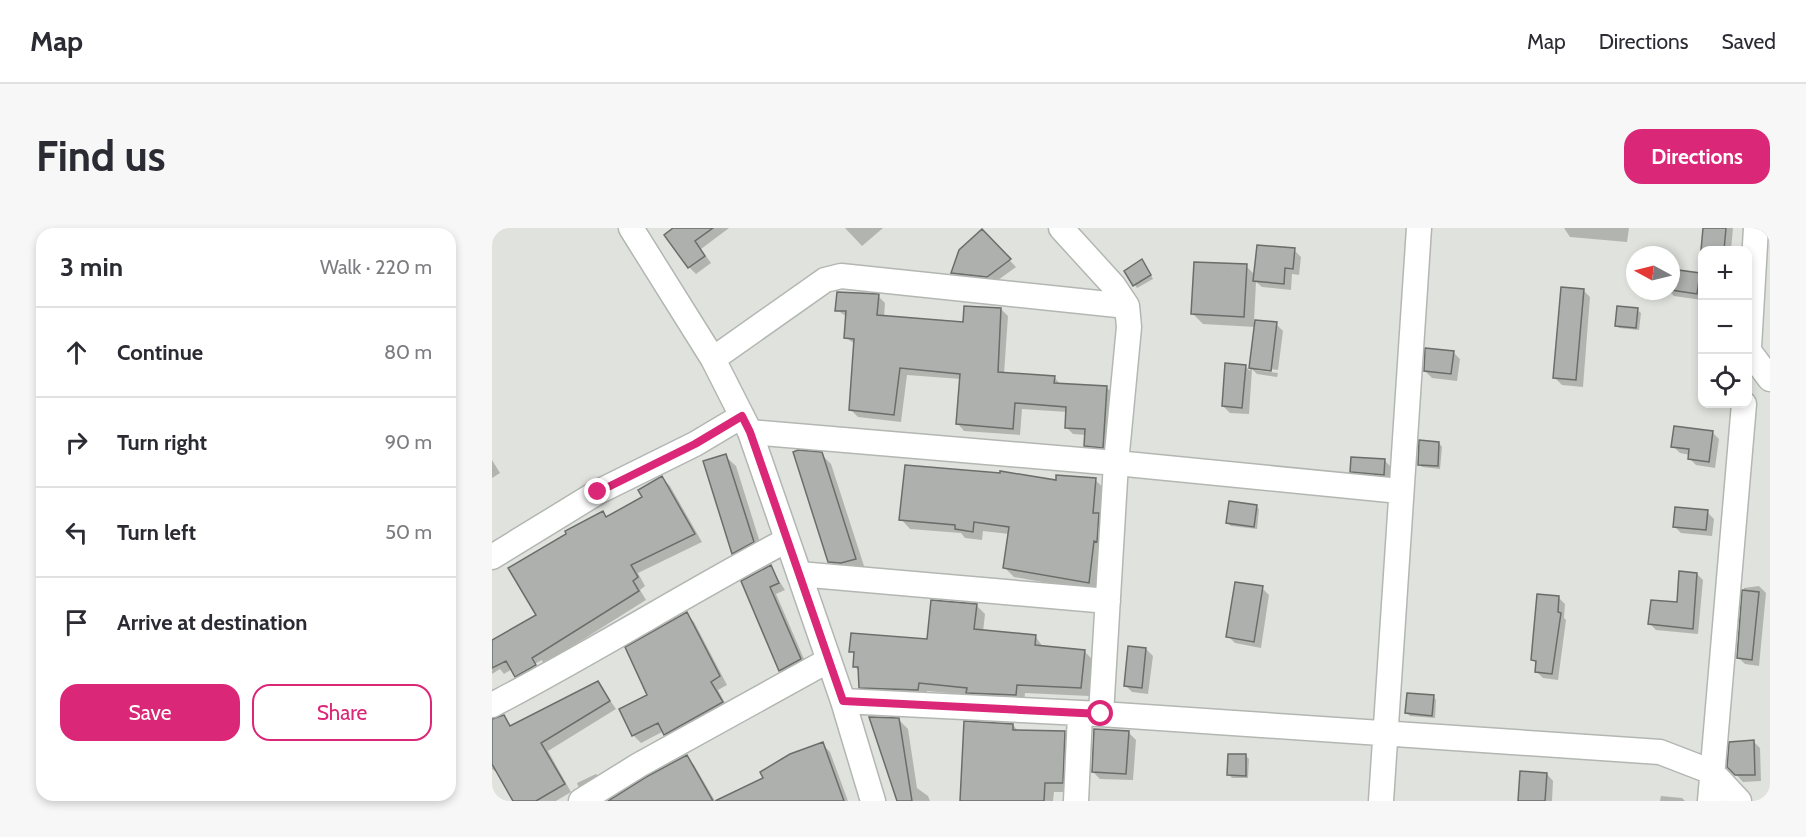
<!DOCTYPE html>
<html lang="en">
<head>
<meta charset="utf-8">
<style>
	body { margin:0; font-family:Cabin,sans-serif; background:#f7f7f7; color:#2b2b33 }
	.controls { position:absolute; right:18px; top:18px; display:grid; overflow:hidden; border-radius:12px; box-shadow:0 3px 9px #0003 }
	.controls button { width:54px; height:54px; display:grid; place-items:center; padding:0; border:0; border-bottom:2px solid #e1e1e2; background:#fff; color:#2b2b33; font:30px sans-serif }
	.compass { position:absolute; left:1134px; top:18px; width:54px; height:54px; border-radius:50%; background:#fff; box-shadow:0 3px 9px #0003; rotate:277deg }
	.stop { position:absolute; width:18px; height:18px; margin:-14px; border:4px solid #db2777; border-radius:50%; background:#fff }
	.stop.end { background:#db2777; border-color:#fff; box-shadow:0 2px 6px #0008 }
	.list { margin:0; padding:0; list-style:none }
	h2 { display:flex; justify-content:space-between; align-items:center; height:78px; margin:0; padding:0 24px; font-size:26px }
	h2 small { font-size:20px; font-weight:400; color:#7c7c81 }
	.list li { display:grid; grid-template-columns:39px 1fr auto; gap:18px; align-items:center; box-sizing:border-box; height:90px; padding:0 24px; border-top:2px solid #e1e1e2 }
	.list b { display:block; font-size:22px; white-space:nowrap }
	.list em { font-size:20px; font-style:normal; color:#7c7c81 }
	.actions { display:flex; gap:12px; padding:18px 24px }
	.actions a { flex:1; padding:14px 0; border:2px solid #db2777; border-radius:18px; text-align:center; font-size:21px; color:#db2777 }
	.actions .main { background:#db2777; color:#fff }
	.icon { flex:none; width:33px; height:33px; fill:none; stroke:currentColor; stroke-width:2; stroke-linecap:round; stroke-linejoin:round }
	.map { position:relative; flex:none; width:1278px; height:573px; overflow:hidden; border-radius:18px }
	header { display:flex; align-items:center; gap:36px; box-sizing:border-box; height:84px; padding:0 30px; background:#fff; border-bottom:2px solid #e1e1e2 }
	header strong { font-size:28px }
	nav { display:flex; gap:33px; margin-inline-start:auto; font-size:21px }
	.intro { display:flex; align-items:center; justify-content:space-between; box-sizing:border-box; height:144px; padding:0 36px }
	h1 { margin:0; font-size:42px }
	.button { padding:15px 27px; border-radius:18px; background:#db2777; color:#fff; font-size:21px; font-weight:700 }
	main { display:flex; gap:36px; padding:0 36px }
	aside { flex:1; background:#fff; border-radius:18px; box-shadow:0 3px 9px #0003 }
	.map>svg:first-child { display:block }
	.shadow { fill:#0003 }
	.building { fill:#adb0ac; stroke:#6a6d69; stroke-width:1.5 }
	.lines { fill:none; stroke-linecap:round; stroke-linejoin:round }
	.street-casing { stroke:#b3b7b2; stroke-width:27 }
	.street { stroke:#fff; stroke-width:24 }
	.route { stroke:#db2777; stroke-width:8 }
</style>
</head>
<body>
<header>
<strong>Map</strong>
<nav><a>Map</a><a>Directions</a><a>Saved</a></nav>
</header>
<div class="intro"><h1>Find us</h1><a class="button">Directions</a></div>
<main>
<aside>
<h2>3 min<small>Walk · 220 m</small></h2>
<ul class="list">
<li><svg class="icon" aria-label="ahead" viewBox="0 0 24 24"><path d="M12 20V5M6 11l6-6 6 6"/></svg><div><b>Continue</b></div><em>80 m</em></li>
<li><svg class="icon" aria-label="right" viewBox="0 0 24 24"><path d="M7 20v-9h11M14 6l5 5-5 5"/></svg><div><b>Turn right</b></div><em>90 m</em></li>
<li><svg class="icon" aria-label="left" viewBox="0 0 24 24"><path d="M17 20v-9H6M10 6l-5 5 5 5"/></svg><div><b>Turn left</b></div><em>50 m</em></li>
<li><svg class="icon" aria-label="arrive" viewBox="0 0 24 24"><path d="M6 21V4h12l-3 4 3 4H6"/></svg><div><b>Arrive at destination</b></div></li>
</ul>
<div class="actions"><a class="main">Save</a><a>Share</a></div>
</aside>
<div class="map">
<svg width="1278" height="573" viewBox="0 0 1278 573">
	<rect width="100%" height="100%" fill="#dfe2dd"/>
	<path class="shadow" d="M184,0H237L209,21L219,35L204,46L197,39Z
		M353,0H391L370,18Z
		M1072,0H1137L1135,14L1078,9Z
		M1213,0H1241L1239,22H1210V42L1209,40Z
		M490,3L524,39L502,55L468,52L461,45Z
		M802,22L809,29L807,47L800,46L799,62L770,59L764,54L762,93L784,96L791,103L786,142L764,139V142L786,145L785,149L765,146L760,141L757,186L738,185L731,178L753,138L758,143L763,99L711,96L701,86L754,38L763,47Z
		M653,36L661,51L645,60L634,43Z
		M1179,42L1207,46L1210,49V72L1182,68L1177,63Z
		M1091,62L1098,69L1091,159L1070,157L1063,150Z
		M386,68L393,75L392,89L472,96L509,81L516,88L512,146L562,149L569,157L614,159L621,166L618,226L600,224L593,217L594,207L581,206L574,199L575,184L530,181L528,207L472,203L466,196L469,151L415,147L409,194L366,189L359,182L363,116L353,109L355,89L345,82Z
		M1145,82L1149,85L1147,102L1127,100L1124,97Z
		M1209,99H1210V117L1208,114Z
		M961,124L968,131L965,153L940,150L933,143Z
		M1220,204L1227,211L1223,240L1204,237L1197,230L1198,227L1188,225L1181,218Z
		M947,215L950,219L948,241L930,239L927,236Z
		M329,226L339,236L373,341L348,344L338,333Z
		M233,228L244,238L271,324L252,335L242,325Z
		M0,232L8,245L0,250Z
		M892,232L899,239L898,253L867,250L860,243Z
		M170,250L178,258L210,314L146,345L153,358L148,362L154,372L47,439L32,456L25,449L51,435L50,432L24,446L20,441L12,446L8,441L0,446V413L46,388L111,285L116,290L152,270Z
		M603,252L613,261L606,364L522,349L513,340L517,306L491,303L490,312L473,310L469,305L418,301L409,291L565,254Z
		M764,278L767,281L765,301L739,298L735,295Z
		M1215,284L1222,291L1220,308L1189,305L1182,298Z
		M278,339L293,362L284,366L315,438L295,449L288,443L268,395Z
		M1205,346L1211,352L1206,406L1164,402L1158,396L1186,376Z
		M1267,358L1274,365L1267,438L1253,436L1246,429L1252,360Z
		M770,360L777,367L769,420L743,415L736,408Z
		M1067,370L1073,376L1072,390L1074,392L1066,452L1051,450L1044,443L1045,436L1040,431Z
		M484,377L493,386L491,404L543,408L551,419L592,423L601,432L597,468L533,465L532,475L485,473L479,467L435,463V470L377,468L369,459L367,443L362,438L363,427L359,423L436,412Z
		M195,386L202,394L235,457L226,462L237,483L181,514L172,503L149,515L141,507Z
		M654,421L661,428L656,466L640,464L633,457Z
		M106,455L124,481L56,523L79,564L64,573H23L6,545L0,541V493L11,489L20,499Z
		M941,468L944,472L943,490L918,488L915,485Z
		M407,492L416,501L425,560L436,568L438,573H406Z
		M521,497L527,504H572L582,514L580,564H562L561,573H470Z
		M637,505L644,512L641,552L608,551L601,544Z
		M1261,513L1268,520L1269,553L1251,554L1237,539Z
		M330,516L338,524L356,573H227L273,550Z
		M754,528L757,531L756,550H740L737,547Z
		M194,529L202,537L223,573H121Z
		M104,546L108,550L89,561L86,558L85,555Z
		M1055,546L1061,553L1060,573H1027Z
		M1169,568L1190,570L1193,573H1168Z"/>
	<path class="building" d="M181,0H221L203,13L213,28L196,40L172,7Z
		M1211,0H1234L1232,22H1209Z
		M490,1L519,31L495,49L459,45L467,22Z
		M765,17L803,20L801,41L793,40L792,56L761,53Z
		M650,31L659,47L641,58L632,43Z
		M702,34L755,36L752,89L699,86Z
		M1179,41L1208,45L1205,66L1179,62Z
		M1069,59L1092,61L1084,152L1061,150Z
		M345,64L387,66L385,87L471,94L472,78L509,80L506,144L563,148L562,155L615,158L611,220L592,218L593,201L573,200L574,179L523,175L521,201L464,196L468,146L408,140L402,187L357,182L362,111L352,110L354,83H343Z
		M1125,78L1146,80L1144,100L1123,98Z
		M763,92L785,94L779,143L757,140Z
		M933,120L962,123L959,146L932,143Z
		M733,135L754,137L750,180L730,178Z
		M1182,198L1221,203L1217,234L1196,231L1197,221L1179,219Z
		M927,212L947,214L946,238L926,237Z
		M306,222L330,224L364,331L349,335L336,334L301,224Z
		M234,226L262,314L240,326L211,233Z
		M859,229L893,231L892,247L858,244Z
		M413,237L508,245V243L564,252V247L604,250L601,285H607L605,314L602,313L597,355L511,340L517,299L482,294L481,304L463,301V297L407,292Z
		M170,248L203,306L139,337L146,349L141,353L147,363L40,430L44,437L23,449L14,433L0,440V412L44,387L16,340L74,306L73,303L111,283L114,289L150,269L146,262Z
		M737,273L765,277L762,299L734,295Z
		M1183,279L1216,282L1214,302L1181,299Z
		M279,337L287,355L278,359L309,431L287,443L249,353Z
		M1187,343L1205,345L1201,401L1156,396L1159,372L1185,374Z
		M743,354L771,358L762,414L734,409Z
		M1250,362L1267,364L1260,432L1245,430Z
		M1045,366L1067,368L1066,384L1069,385L1060,446L1043,444L1044,433L1039,432Z
		M439,372L485,376L482,401L544,407L543,417L593,422L589,460L525,457L524,467L474,465L475,460L427,455L426,462L367,460L366,439H361L362,424H357L359,405L435,411Z
		M195,384L228,448L219,454L231,474L172,507L166,495L140,508L127,481L155,467L133,419Z
		M636,418L654,420L650,460L632,458Z
		M106,453L118,473L49,515L73,556L44,573H21L0,536V491L12,487L18,498Z
		M915,465L942,467L940,488L913,485Z
		M377,489L407,490L420,573H405Z
		M472,493L521,496V502L573,503L571,555H553L552,573H468Z
		M602,501L637,503L634,546L600,544Z
		M1262,512L1263,547H1243L1235,539L1237,514Z
		M331,514L352,573H223L271,550L268,544L298,526Z
		M736,526H754V548L735,547Z
		M195,527L221,573H116L154,549Z
		M1028,543L1055,545L1053,573H1026Z"/>
	<g class="lines">
		<g class="street-casing">
			<path id="street" d="M139,0L221,131L258,204L351,473L381,573
				M569,0L621,57L635,78L637,99L624,235L609,486
				M1257,123L1278,151
				M221,131L333,52L349,48L635,78
				M1256,136L1264,0
				M258,204L624,235L908,263
				M0,329L106,264L203,216L250,188
				M307,346L616,373
				M351,473L609,486L1168,524L1220,544L1247,573
				M0,477C100,425 195,365 295,312
				M89,573L147,537L337,432
				M584,573L588,487
				M889,573L927,0
				M1218,573L1252,176"/>
		</g>
		<use href="#street" class="street"/>
	</g>
	<g class="lines">
		<path class="route" d="M106,264L203,216L250,188L258,204L351,473L609,486"/>
	</g>
</svg>
<div class="controls">
<button>+</button>
<button>−</button>
<button><svg class="icon" aria-label="locate" viewBox="0 0 24 24"><circle cx="12" cy="12" r="6"/><path d="M12 2v4M12 18v4M2 12h4M18 12h4"/></svg></button>
</div>
<svg class="compass" viewBox="-18 -18 36 36"><path d="M0-13l5 13h-10z" fill="#e53935"/><path d="M0 13l5-13h-10z" fill="#7c7c81"/></svg>
<div class="stop" style="left:609px;top:486px"></div>
<div class="stop end" style="left:106px;top:264px"></div>
</div>
</main>
</body>
</html>
